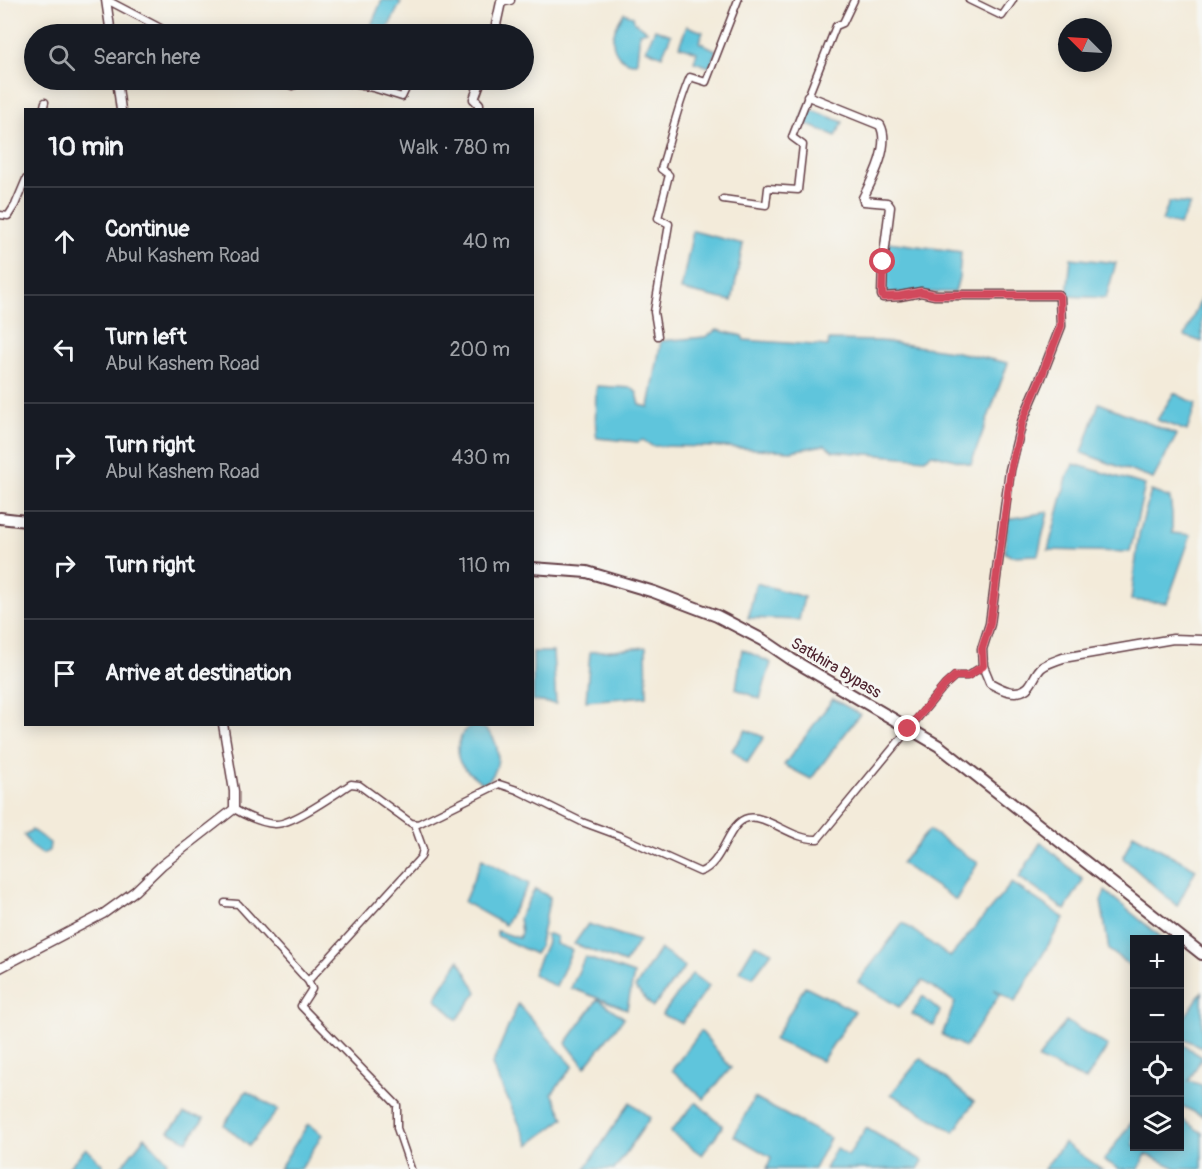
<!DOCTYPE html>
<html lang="en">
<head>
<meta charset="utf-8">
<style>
	body { margin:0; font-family:Pangolin,sans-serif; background:#20242c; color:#f1f3f6 }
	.controls { position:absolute; right:18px; bottom:18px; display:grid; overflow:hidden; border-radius:0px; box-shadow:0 3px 15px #0003 }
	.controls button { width:54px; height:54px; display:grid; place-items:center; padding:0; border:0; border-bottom:2px solid #363941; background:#171b24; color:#f1f3f6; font:30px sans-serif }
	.compass { position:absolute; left:1058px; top:18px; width:54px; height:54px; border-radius:50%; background:#171b24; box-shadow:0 3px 15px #0003; rotate:294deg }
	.stop { position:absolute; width:18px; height:18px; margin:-14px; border:4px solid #d1495b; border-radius:50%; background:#fff }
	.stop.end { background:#d1495b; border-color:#fff; box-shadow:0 2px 6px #0008 }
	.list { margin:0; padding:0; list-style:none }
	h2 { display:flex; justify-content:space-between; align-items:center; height:78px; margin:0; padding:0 24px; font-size:26px }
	h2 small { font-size:20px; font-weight:400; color:#9ea1a6 }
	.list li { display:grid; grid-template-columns:39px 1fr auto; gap:18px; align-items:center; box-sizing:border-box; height:108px; padding:0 24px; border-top:2px solid #363941 }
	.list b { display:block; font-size:22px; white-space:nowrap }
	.list p { margin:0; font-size:20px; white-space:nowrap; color:#9ea1a6 }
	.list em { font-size:20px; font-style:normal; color:#9ea1a6 }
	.icon { flex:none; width:33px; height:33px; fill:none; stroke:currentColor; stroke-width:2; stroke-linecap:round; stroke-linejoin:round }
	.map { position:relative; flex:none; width:1202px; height:1169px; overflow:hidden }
	.search { position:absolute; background:#171b24; box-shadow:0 3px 15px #0003; left:24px; top:24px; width:510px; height:66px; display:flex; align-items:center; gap:15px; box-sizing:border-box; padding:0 21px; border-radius:33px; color:#9ea1a6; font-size:22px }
	.panel { position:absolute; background:#171b24; box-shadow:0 3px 15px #0003; left:24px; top:108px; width:510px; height:618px; border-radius:0px }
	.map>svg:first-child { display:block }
	.water { fill:#5fc5dc; stroke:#547284; stroke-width:1.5 }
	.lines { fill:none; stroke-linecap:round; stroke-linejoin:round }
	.minor-casing { stroke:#633e45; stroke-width:9 }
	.tertiary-casing { stroke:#633e45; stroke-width:11 }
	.trunk-casing { stroke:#633e45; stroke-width:14 }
	.minor { stroke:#fff; stroke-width:6 }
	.tertiary { stroke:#fff; stroke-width:8 }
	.trunk { stroke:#fff; stroke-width:10 }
	.route { stroke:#d1495b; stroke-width:8 }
	.labels { text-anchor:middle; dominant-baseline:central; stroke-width:6; stroke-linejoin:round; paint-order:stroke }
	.street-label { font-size:16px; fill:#4a1f2b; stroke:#f6f6f2 }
</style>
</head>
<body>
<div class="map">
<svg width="1202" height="1169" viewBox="0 0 1202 1169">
	<rect width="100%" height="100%" fill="#f6f6f2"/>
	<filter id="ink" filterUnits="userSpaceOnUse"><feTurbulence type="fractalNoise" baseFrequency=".0167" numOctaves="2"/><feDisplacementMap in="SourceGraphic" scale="12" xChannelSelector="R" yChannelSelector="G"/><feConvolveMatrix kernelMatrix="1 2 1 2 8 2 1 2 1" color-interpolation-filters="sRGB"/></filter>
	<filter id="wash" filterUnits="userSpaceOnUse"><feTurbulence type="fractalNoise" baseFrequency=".008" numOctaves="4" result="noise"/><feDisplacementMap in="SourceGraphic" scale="24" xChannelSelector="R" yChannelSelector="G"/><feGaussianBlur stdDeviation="1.35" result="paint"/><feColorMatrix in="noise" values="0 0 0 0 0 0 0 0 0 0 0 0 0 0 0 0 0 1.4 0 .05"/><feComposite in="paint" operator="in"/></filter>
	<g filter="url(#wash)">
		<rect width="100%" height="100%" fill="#f3ebda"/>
		<path class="water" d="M382,0H397L401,2L385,34L369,30Z
			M624,13L633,16L634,21L647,31L639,33C640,43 637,52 637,63C623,64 613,53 613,40C612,31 620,20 624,13Z
			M687,26L703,32L699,42L716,50L710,67L694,62L697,52L679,46Z
			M655,29L671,35L662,56L646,49Z
			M806,108L843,122L836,136L801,122Z
			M1169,202L1190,204L1180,225L1162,221Z
			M693,231L743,244L732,301L681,290Z
			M888,242L961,252L959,277L955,292L885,293Z
			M1071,258L1116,263L1106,298L1067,296Z
			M1201,298H1202V342L1185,336Z
			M717,330L742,336L744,340L828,346L829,340L880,341L952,351L1008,363L971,464L932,454L925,459L833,451L825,445L791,451L723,447L652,446L643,440L638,442L597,438C595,433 595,392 597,386L632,388L637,393L640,405L649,407L661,341L705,337Z
			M1174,393L1196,404L1187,431L1157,420Z
			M1099,403L1177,435L1153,479L1082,453Z
			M1074,464L1145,485L1130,552L1048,550L1068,474Z
			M1151,491L1170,498L1172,513V533L1191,535L1167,603L1131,600L1139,534Z
			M1048,512L1038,555L1011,556L1005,553L1008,519Z
			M756,583L804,597L799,620L748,618Z
			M646,647L647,696L586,701L590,652Z
			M742,649L771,663L760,699L736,689Z
			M533,652H553L556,704L533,701Z
			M833,699L860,714L811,779L784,765Z
			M470,726C499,722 507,768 486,782H481C464,768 454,765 459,742C461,735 464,731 470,726Z
			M746,730L764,737L747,763L732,750Z
			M32,830L50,843L49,851L42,854L31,846L24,835Z
			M929,830L978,863L956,900L901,863Z
			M1133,834L1196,869L1177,906L1123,858Z
			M1041,842L1083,880L1065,910L1019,877Z
			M482,859L529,884L505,925L464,902Z
			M1012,883L1064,918L1015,1002L994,989L1000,994L965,1047L942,1035L955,1002L923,981L899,1007L858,982L903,923L950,957Z
			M535,889L550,897L539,948L535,954L497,936V931L519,938L521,933L519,918Z
			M1105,891L1162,938L1134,940V968L1109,950L1101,901Z
			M588,924L639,941L625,963L574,944Z
			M549,934L557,937L556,944L572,950L556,987L533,974L547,942L546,935Z
			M755,944L772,952L753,977L739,971Z
			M660,949L685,967L653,1007L635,988Z
			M585,957L634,974L627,1009L571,988Z
			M459,960L477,992L457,1020L435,998Z
			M692,974L709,986L682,1023L662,1015Z
			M805,986L855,1011L822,1061L774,1040Z
			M1202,992V1047L1180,1037V1024Z
			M923,996L940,1011L934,1026L912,1014Z
			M598,999L624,1018L585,1067L566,1043Z
			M518,1004L573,1066L552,1093L564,1118L529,1145L492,1065Z
			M1066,1021L1108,1046L1086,1080L1038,1059Z
			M701,1031L731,1068L704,1099L672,1070Z
			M1180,1043L1202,1057L1189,1081L1202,1085V1116L1180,1105Z
			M921,1058L974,1102L954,1132L891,1094Z
			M246,1091L278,1110L249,1146L224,1125Z
			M754,1098L830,1138L814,1169H767L771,1157L734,1136Z
			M630,1102L650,1118L615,1169H585Z
			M696,1102L723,1126L702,1155L670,1132Z
			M184,1114L204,1118L187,1141L169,1131Z
			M1180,1118L1202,1133V1169H1178L1146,1154L1139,1169H1119L1104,1160L1134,1119V1146H1180Z
			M308,1124L322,1135L301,1169H279Z
			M866,1128L923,1161L918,1169H825L836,1148L848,1156Z
			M145,1137L167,1161L161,1169H119Z
			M1064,1143L1102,1169H1044Z
			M86,1148L103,1165L100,1169H67Z"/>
	</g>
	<g filter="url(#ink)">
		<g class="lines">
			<g class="minor-casing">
				<path id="minor" d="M107,0L172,34
					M969,0L1002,16L1013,0
					M279,80L292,86L311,80
					M331,80L373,88L402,97L410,80
					M43,110L45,102
					M723,199L766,205L768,188L798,190L803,145L792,137L836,26L843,23L854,0
					M0,215L8,216L15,205L26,179
					M658,336L654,312L669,224L658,218L669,175L661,169C671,138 677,107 690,77L706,82L738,0
					M234,809C246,816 261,823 275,824C292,825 335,794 351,784L359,785L411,823L418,824L499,784L517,790L582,822L620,836L700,872C724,864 727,822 748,818C767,814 793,841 818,839L945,685L955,676H967L983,666
					M225,903L238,904L308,981
					M411,1169L397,1128V1105L301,1006L312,989L308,981L421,857L423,849L414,824"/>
			</g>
			<g class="tertiary-casing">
				<path id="tertiary" d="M106,0L111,34
					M494,34L501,2L510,0
					M117,80L121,110
					M808,96L880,125C891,145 872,180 863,198L864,201L887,203L890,207L883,263L882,295L883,297L900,296L921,292L935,295H1058L1060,298L1061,326L1040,380L1022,422L1010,470L990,624L982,649L983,666L990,683C1001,689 1015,697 1027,688C1033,683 1035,674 1041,668C1047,663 1055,661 1063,658L1173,639L1202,640
					M479,110V104L474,99L481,80
					M0,968L103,914L135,891L162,865L234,809V791L223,724"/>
			</g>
			<g class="trunk-casing">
				<path id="trunk" d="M0,518L26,521
					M532,568L587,572L654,592L717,616L763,640L791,659L939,746L1202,954"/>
			</g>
			<use href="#minor" class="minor"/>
			<use href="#tertiary" class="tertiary"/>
			<use href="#trunk" class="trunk"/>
		</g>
	</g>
	<g class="lines" filter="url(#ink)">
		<path class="route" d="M883,262L882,295L883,297L900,296L921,292L935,295H1058L1060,298L1061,326L1040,380L1022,422L1011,470L990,624L982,649L983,666L968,676H955L945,685L908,729"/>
	</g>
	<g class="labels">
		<g class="street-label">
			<text transform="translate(836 668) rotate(31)">Satkhira Bypass</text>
		</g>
	</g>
</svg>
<div class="controls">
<button>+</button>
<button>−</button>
<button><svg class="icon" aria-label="locate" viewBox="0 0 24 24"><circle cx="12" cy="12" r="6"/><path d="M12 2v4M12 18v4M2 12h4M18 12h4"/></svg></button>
<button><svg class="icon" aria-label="layers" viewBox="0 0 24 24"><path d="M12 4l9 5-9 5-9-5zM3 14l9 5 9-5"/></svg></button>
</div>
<svg class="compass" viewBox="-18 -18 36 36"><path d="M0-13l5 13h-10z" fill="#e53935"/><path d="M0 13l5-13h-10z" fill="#9ea1a6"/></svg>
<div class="stop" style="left:883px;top:262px"></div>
<div class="stop end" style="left:908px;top:729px"></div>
<div class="search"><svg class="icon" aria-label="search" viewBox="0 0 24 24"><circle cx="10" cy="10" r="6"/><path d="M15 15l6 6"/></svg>Search here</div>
<section class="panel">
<h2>10 min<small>Walk · 780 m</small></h2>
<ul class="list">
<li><svg class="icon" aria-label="ahead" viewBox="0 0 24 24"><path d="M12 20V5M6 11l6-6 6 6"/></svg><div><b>Continue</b><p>Abul Kashem Road</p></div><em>40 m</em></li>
<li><svg class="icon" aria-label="left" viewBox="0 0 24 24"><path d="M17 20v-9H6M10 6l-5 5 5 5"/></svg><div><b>Turn left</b><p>Abul Kashem Road</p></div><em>200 m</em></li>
<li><svg class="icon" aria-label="right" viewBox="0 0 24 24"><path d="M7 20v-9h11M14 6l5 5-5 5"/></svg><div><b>Turn right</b><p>Abul Kashem Road</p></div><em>430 m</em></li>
<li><svg class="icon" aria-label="right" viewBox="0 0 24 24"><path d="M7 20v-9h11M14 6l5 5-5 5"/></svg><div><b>Turn right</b></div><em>110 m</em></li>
<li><svg class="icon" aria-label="arrive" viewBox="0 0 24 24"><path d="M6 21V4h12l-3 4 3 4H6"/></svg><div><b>Arrive at destination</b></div></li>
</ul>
</section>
</div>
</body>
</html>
